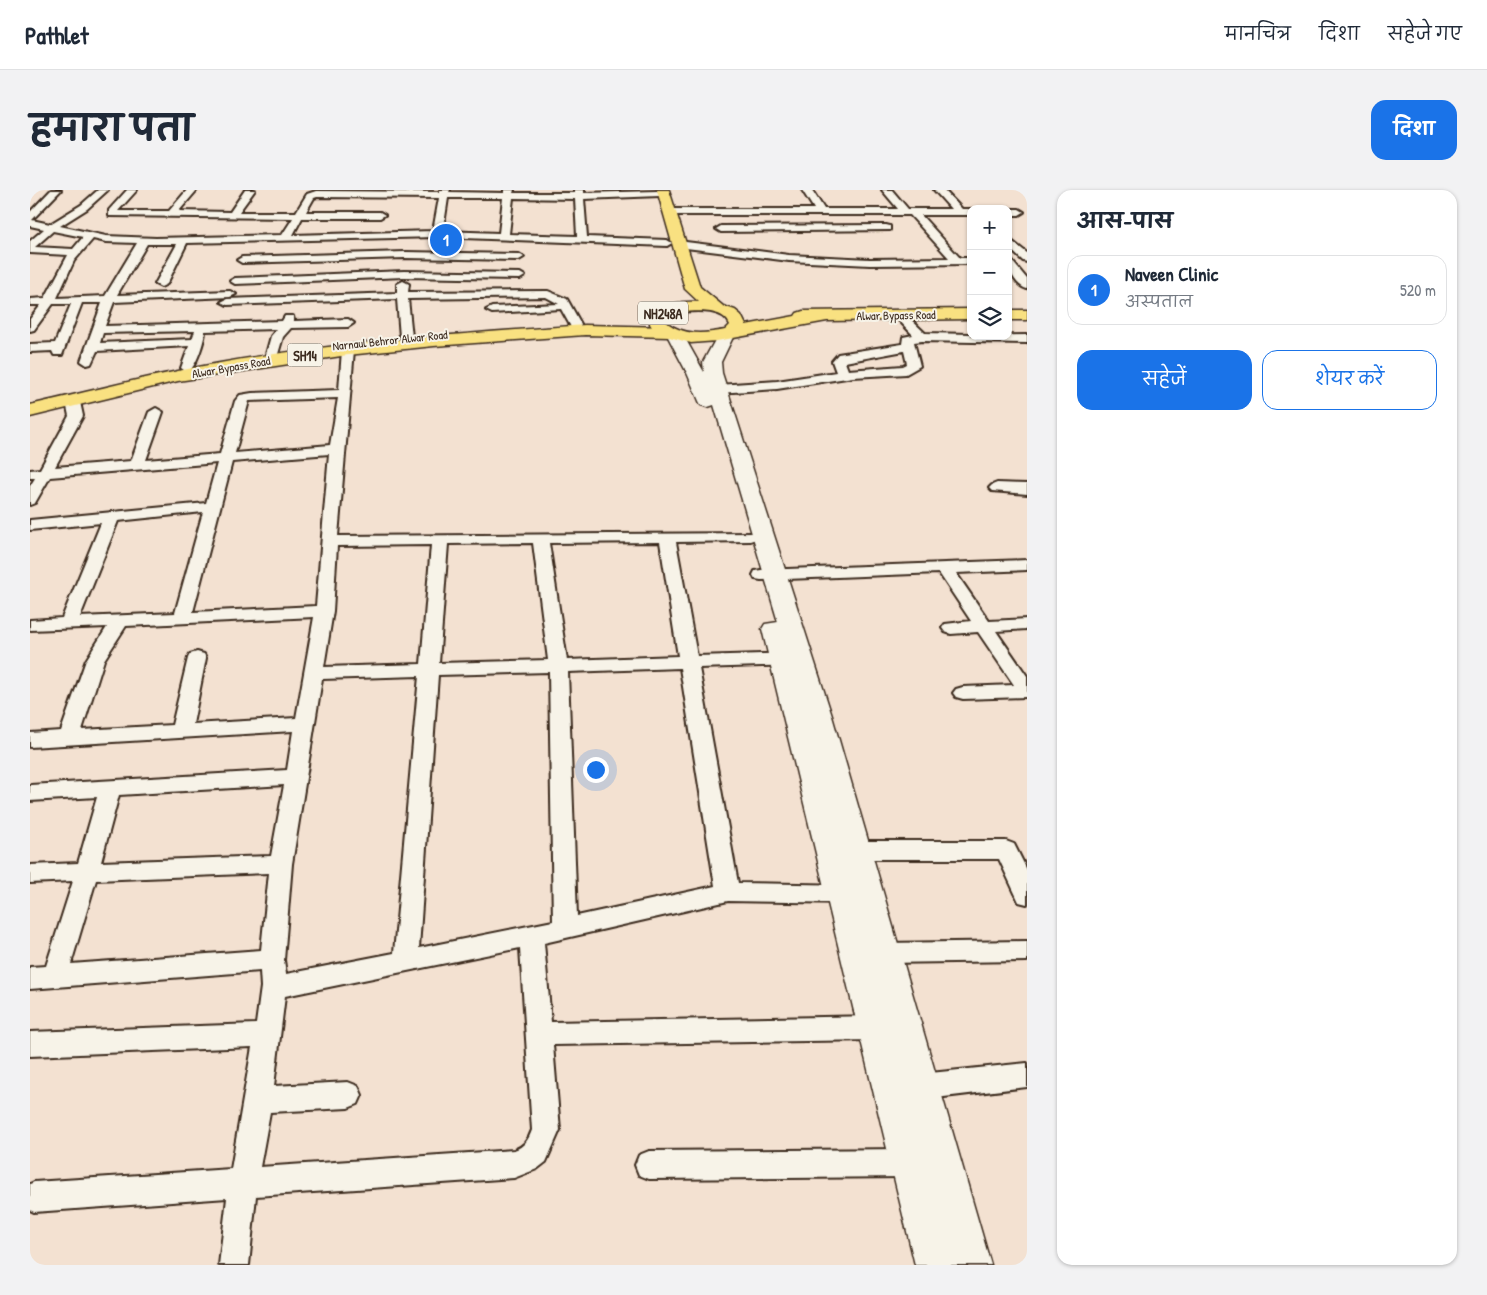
<!DOCTYPE html>
<html lang="hi">
<head>
<meta charset="utf-8">
<style>
	body { margin:0; font-family:"Patrick Hand","Playpen Sans Deva",sans-serif; background:#f2f2f3; color:#1f2937 }
	.controls { position:absolute; right:15px; top:15px; display:grid; overflow:hidden; border-radius:10px; box-shadow:0 1px 4px #0004 }
	.controls button { width:45px; height:45px; display:grid; place-items:center; padding:0; border:0; border-bottom:1px solid #e0e1e3; background:#fff; color:#1f2937; font:25px sans-serif }
	.you { position:absolute; left:565px; top:579px; width:18px; height:18px; margin:-12px; border:4px solid #fff; border-radius:50%; background:#1a73e8; box-shadow:0 0 0 8px #1a73e833 }
	.badge { display:grid; place-items:center; width:32px; height:32px; border-radius:50%; background:#1a73e8; color:#fff; font-size:16px; font-weight:700 }
	.pin { position:absolute; translate:-50% -50%; border:2px solid #fff; box-shadow:0 1px 5px #0006 }
	.list { margin:0; padding:0; list-style:none }
	h2 { display:flex; justify-content:space-between; align-items:center; height:65px; margin:0; padding:0 20px; font-size:21px }
	h2 small { font-size:16px; font-weight:400; color:#747a83 }
	.list li { display:grid; grid-template-columns:32px 1fr auto; gap:15px; align-items:center; box-sizing:border-box; height:70px; margin:0 10px 10px; padding:0 10px; border:1px solid #e0e1e3; border-radius:15px }
	.list b { display:block; font-size:19px; white-space:nowrap }
	.list p { margin:0; font-size:16px; white-space:nowrap; color:#747a83 }
	.list em { font-size:16px; font-style:normal; color:#747a83 }
	.actions { display:flex; gap:10px; padding:15px 20px }
	.actions a { flex:1; padding:11px 0; border:1px solid #1a73e8; border-radius:15px; text-align:center; font-size:18px; color:#1a73e8 }
	.actions .main { background:#1a73e8; color:#fff }
	.icon { flex:none; width:28px; height:28px; fill:none; stroke:currentColor; stroke-width:2; stroke-linecap:round; stroke-linejoin:round }
	.map { position:relative; flex:none; width:997px; height:1075px; overflow:hidden; border-radius:15px }
	header { display:flex; align-items:center; gap:30px; box-sizing:border-box; height:70px; padding:0 25px; background:#fff; border-bottom:1px solid #e0e1e3 }
	header strong { font-size:24px }
	nav { display:flex; gap:28px; margin-inline-start:auto; font-size:18px }
	.intro { display:flex; align-items:center; justify-content:space-between; box-sizing:border-box; height:120px; padding:0 30px }
	h1 { margin:0; font-size:35px }
	.button { padding:12px 22px; border-radius:15px; background:#1a73e8; color:#fff; font-size:18px; font-weight:700 }
	main { display:flex; gap:30px; padding:0 30px }
	aside { flex:1; background:#fff; border-radius:15px; box-shadow:0 1px 4px #0004 }
	.map>svg:first-child { display:block }
	.lines { fill:none; stroke-linecap:round; stroke-linejoin:round }
	.street-casing { stroke:#3b2a1e; stroke-width:4 }
	.secondary-casing { stroke:#3b2a1e; stroke-width:3 }
	.primary-casing { stroke:#3b2a1e; stroke-width:3 }
	.highway-casing { stroke:#3b2a1e; stroke-width:3 }
	.street { fill:#f7f3e8; fill-rule:evenodd }
	.secondary { fill:#f7f3e8; fill-rule:evenodd }
	.primary { fill:#f9e181; fill-rule:evenodd }
	.highway { fill:#f9e181; fill-rule:evenodd }
	.labels { text-anchor:middle; dominant-baseline:central; stroke-width:4; stroke-linejoin:round; paint-order:stroke }
	.far-street-label { font-size:12px; fill:#3b2a1e; stroke:#f7f3e8 }
	.shield { fill:#f7f3e8; stroke:#73665b; stroke-width:1 }
	.shield-label { font-size:14px; font-weight:bold; fill:#3b2a1e }
</style>
</head>
<body>
<header>
<strong>Pathlet</strong>
<nav><a>मानचित्र</a><a>दिशा</a><a>सहेजे गए</a></nav>
</header>
<div class="intro"><h1>हमारा पता</h1><a class="button">दिशा</a></div>
<main>
<div class="map">
<svg width="997" height="1075" viewBox="0 0 997 1075">
	<rect width="100%" height="100%" fill="#f3e1d1"/>
	<filter id="ink" filterUnits="userSpaceOnUse"><feTurbulence type="fractalNoise" baseFrequency=".02" numOctaves="2"/><feDisplacementMap in="SourceGraphic" scale="10" xChannelSelector="R" yChannelSelector="G"/><feConvolveMatrix kernelMatrix="1 2 1 2 8 2 1 2 1" color-interpolation-filters="sRGB"/></filter>
	<g filter="url(#ink)">
		<g class="lines">
			<g class="street-casing">
				<path id="street" d="M21,0H31L2,30L20,34L51,15L68,0H78L57,19L30,36L76,46L126,48L252,45L263,28L79,26V20L97,0H107L88,21H139L157,0H167L149,21L200,22L215,0H225L209,22H266L277,4L286,1L410,2V0H420L419,2L474,3V0H484L483,3H545L544,0H554V3L627,1L632,4L630,6L554,9L557,47L637,50L642,53L637,56L407,47L157,53L137,94L131,97L125,94L147,54H117L87,105L200,101L206,104L200,107L84,112L75,136L252,131L255,126H263L264,131L318,129L324,133L318,137L261,138L253,147L248,164L242,168L236,164L241,146L247,139L175,141C175,148 166,180 157,182L151,178L159,156L67,161L61,174L57,175L51,171L72,113H52L32,165H24L22,161L0,162V154L25,153L41,114H23L4,140L0,141V129L11,115H0V109L15,108L38,65L0,63V51L14,39L0,36V22ZM287,7L409,8L403,41L263,45L272,28H350L355,25L350,22H276L284,8ZM418,8H473L469,43L413,41ZM483,8L545,9L547,46L479,44ZM23,41L53,47L43,59L5,57ZM63,49L76,52L107,53L75,106L27,108L44,71ZM165,141L162,149L70,153L73,143Z
					M772,0H782L794,19H868L852,0H862L878,19H921L904,0H914L932,19H941V25H891L930,68H941V74L840,75L759,71L648,57L643,54L648,51L759,65L840,69L919,68L880,25H639L634,22L639,19H784Z
					M978,19H989L994,22L989,25H978Z
					M856,35L860,36V40L691,42L686,39L691,36Z
					M978,48L997,63V72L993,71L978,57Z
					M375,62L489,64L494,67L489,70L375,68L212,73L207,70L212,67Z
					M978,70L982,71L997,89V99C986,96 978,80 978,70Z
					M374,81L490,83L495,86L490,89L374,87L205,94L200,91L205,88Z
					M373,91L379,94L378,102L518,101L537,109L551,134L549,137H541L531,119L462,123L456,120L462,117L529,114L516,107L378,109L382,147L376,151L370,147L367,109L197,115L191,112L197,109L367,103V94Z
					M869,121L873,122L895,143L941,144V146L997,145V153L892,151L884,152L890,176L876,184L823,187L747,199L688,203L681,199L688,195L747,191L806,182L802,171L808,164L872,154L873,147L883,145L863,124ZM874,161L877,174L873,176L818,180L815,172Z
					M318,156L324,160L308,346L726,343L728,346L726,349L720,351L646,352L667,466L766,463L773,465L775,469L773,473L766,475L669,478L708,693L822,695L830,697L834,704L830,711L822,713L698,711L514,753L521,832L846,826L855,830L859,838L855,846L846,850L523,855L530,940L516,972L507,979L484,988L226,1006L219,1075H189L197,1008L4,1022L0,1020V994L4,992L201,979L222,857L0,866V842L226,834L231,797L230,781L0,799V777L16,776L43,691L0,693V675L48,673L67,607L0,611V595L257,580L263,541L0,557V543L31,541L56,470L77,437L0,440V430L32,428L71,333L0,340V330L176,313L187,273L20,287L5,313L0,315V296L5,288H0V280L10,279L39,226L36,212L43,208L50,212L53,226L25,277L101,271L119,222L126,218L133,222L116,270L190,264L205,211L210,205L222,203L309,200L312,160ZM308,208L300,255L205,263L219,211ZM299,264L286,416L163,422L202,272ZM173,322L145,423L50,427L88,331ZM630,352L648,466L537,470L519,353ZM503,353L518,470L409,473L418,354ZM401,355L391,474L294,477L303,421L307,356ZM284,427L266,528L163,534L176,468L174,464L167,462L160,464L158,468L142,535L52,540L74,470L96,436ZM650,478L685,696L547,726L538,482ZM519,482L523,731L389,758L408,485ZM389,486L364,763L256,784L254,770L262,674L292,489ZM254,595L241,666L71,672L89,605ZM239,683L231,760L41,774L66,690ZM490,758L502,940C499,949 494,957 484,960L230,977L240,922L318,918L328,914L332,905L328,896L318,892L244,896L255,806Z
					M967,293L997,294V304L962,301L959,298L962,295Z
					M997,370V380L926,383L959,431L997,429V439L966,441L997,486V507L933,509L926,507L923,503L926,499L933,497L984,495L948,442L921,444L915,442L912,438L915,434L941,431L909,383L731,390L725,389L723,385L725,381L731,380Z
					M825,651H976L984,654L997,680V714L989,712L969,669H825L817,666L814,660L817,654Z
					M997,751V771L853,773L844,770L841,763L844,756L853,753Z
					M997,873V897L881,911L871,907L867,898L871,889L881,885Z
					M880,959L890,963L894,973L890,983L880,987L619,989L609,985L605,975L609,965L619,961Z"/>
			</g>
			<g class="secondary-casing">
				<path id="secondary" d="M645,140L651,141L674,182L673,172L690,141H702L704,145L691,172L692,183L802,526L961,1075H885L732,439L735,434L748,432L684,215L678,217L671,215L669,211L657,183L637,145L639,141Z"/>
			</g>
			<g class="primary-casing">
				<path id="primary" d="M555,135L639,137L645,138L647,142L645,146L639,147L555,145L404,156L318,165L148,191L0,227V215C49,204 98,191 148,181C282,153 419,145 555,135Z"/>
			</g>
			<g class="highway-casing">
				<path id="highway" d="M627,0H639L670,97L693,116L705,120L711,125L716,135L765,126L767,123L773,121L941,119V129L797,131L687,151L661,153L632,145L622,137L620,134V128C630,113 653,111 669,112L655,99ZM654,122C668,121 694,119 700,135L695,140C674,144 654,146 636,132V129L639,126Z
					M978,120H997V130H978Z"/>
			</g>
			<use href="#street" class="street"/>
			<use href="#secondary" class="secondary"/>
			<use href="#primary" class="primary"/>
			<use href="#highway" class="highway"/>
		</g>
	</g>
	<g class="labels">
		<g class="far-street-label">
			<text transform="translate(866 125) rotate(-1)">Alwar Bypass Road</text>
			<text transform="translate(360 150) rotate(-6)">Narnaul Behror Alwar Road</text>
			<text transform="translate(201 177) rotate(-10)">Alwar Bypass Road</text>
		</g>
		<g class="shield">
			<rect x="608" y="111.5" width="50" height="23" rx="4"/>
			<rect x="257.5" y="153.5" width="35" height="23" rx="4"/>
		</g>
		<g class="shield-label">
			<text x="633" y="123">NH248A</text>
			<text x="275" y="165">SH14</text>
		</g>
	</g>
</svg>
<div class="controls">
<button>+</button>
<button>−</button>
<button><svg class="icon" aria-label="layers" viewBox="0 0 24 24"><path d="M12 4l9 5-9 5-9-5zM3 14l9 5 9-5"/></svg></button>
</div>
<div class="you"></div>
<div class="pin badge" style="left:416px;top:50px">1</div>
</div>
<aside>
<h2>आस-पास<small></small></h2>
<ul class="list">
<li><span class="badge">1</span><div><b>Naveen Clinic</b><p>अस्पताल</p></div><em>520 m</em></li>
</ul>
<div class="actions"><a class="main">सहेजें</a><a>शेयर करें</a></div>
</aside>
</main>
</body>
</html>
